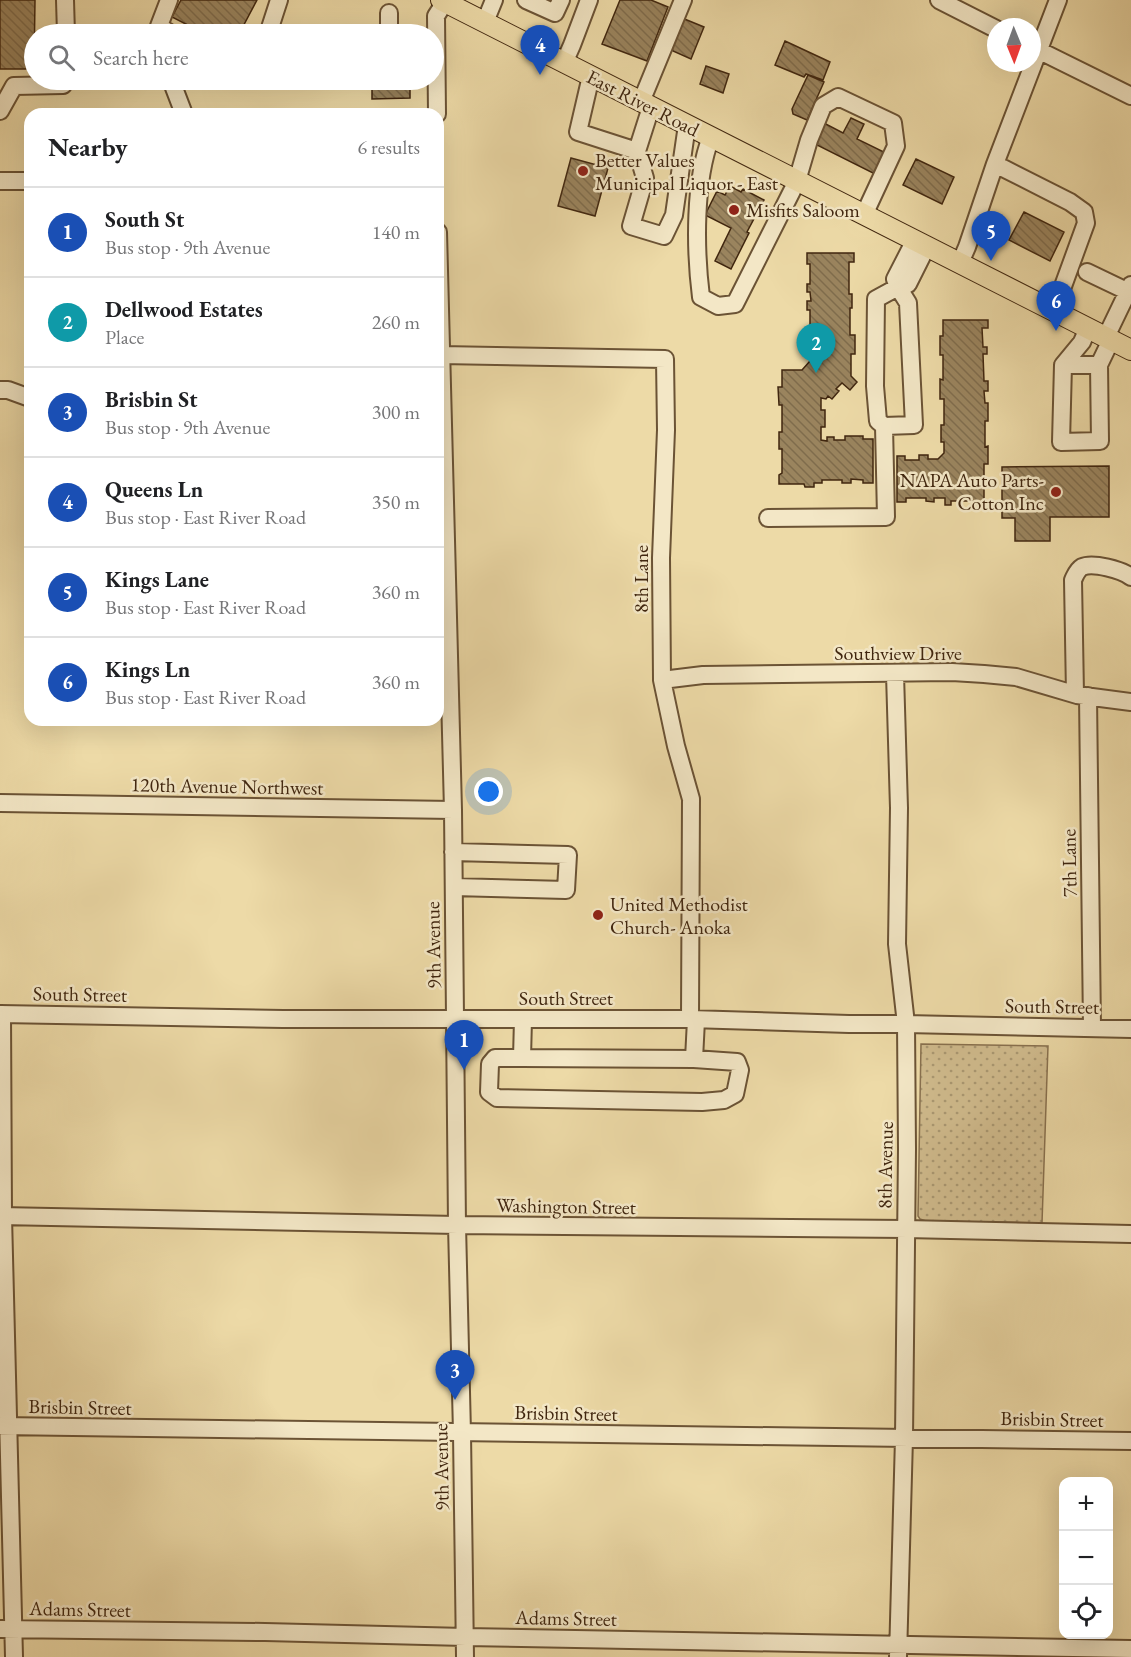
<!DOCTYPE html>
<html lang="en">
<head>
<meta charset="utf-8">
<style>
	body { margin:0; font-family:"EB Garamond",serif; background:#f6f6f6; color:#202124 }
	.controls { position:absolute; right:18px; bottom:18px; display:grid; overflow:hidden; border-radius:12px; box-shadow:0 6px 24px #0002 }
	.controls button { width:54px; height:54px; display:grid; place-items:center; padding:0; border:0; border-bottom:2px solid #e0e0e0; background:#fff; color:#202124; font:30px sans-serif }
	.compass { position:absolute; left:987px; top:18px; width:54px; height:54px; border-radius:50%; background:#fff; box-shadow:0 6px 24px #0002; rotate:179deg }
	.you { position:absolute; left:489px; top:792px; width:21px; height:21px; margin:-15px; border:4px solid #fff; border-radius:50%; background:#1a73e8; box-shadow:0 0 0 9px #1a73e833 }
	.badge { display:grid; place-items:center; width:39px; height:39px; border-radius:50%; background:#d93025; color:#fff; font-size:20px; font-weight:700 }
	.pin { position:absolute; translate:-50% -50px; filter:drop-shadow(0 2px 3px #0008) }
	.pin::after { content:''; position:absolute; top:32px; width:21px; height:18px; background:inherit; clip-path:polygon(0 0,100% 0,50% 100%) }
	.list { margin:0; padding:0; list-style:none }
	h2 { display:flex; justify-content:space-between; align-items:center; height:78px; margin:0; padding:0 24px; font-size:26px }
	h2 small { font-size:20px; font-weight:400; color:#757577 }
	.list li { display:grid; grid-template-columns:39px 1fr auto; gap:18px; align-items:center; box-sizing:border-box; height:90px; padding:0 24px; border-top:2px solid #e0e0e0 }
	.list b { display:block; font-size:22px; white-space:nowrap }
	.list p { margin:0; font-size:20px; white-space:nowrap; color:#757577 }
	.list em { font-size:20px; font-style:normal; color:#757577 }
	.icon { flex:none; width:33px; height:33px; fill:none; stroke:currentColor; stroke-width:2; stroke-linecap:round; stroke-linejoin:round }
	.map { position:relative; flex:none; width:1131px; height:1657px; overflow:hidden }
	.search { position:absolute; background:#fff; box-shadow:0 6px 24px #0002; left:24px; top:24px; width:420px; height:66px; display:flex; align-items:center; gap:15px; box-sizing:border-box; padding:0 21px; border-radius:33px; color:#757577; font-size:22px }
	.panel { position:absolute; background:#fff; box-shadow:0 6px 24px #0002; left:24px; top:108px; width:420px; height:618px; border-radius:18px }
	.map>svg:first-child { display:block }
	.grass { fill:url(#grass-dots); stroke:#88704e; stroke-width:1.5 }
	.building { fill:url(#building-back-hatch); stroke:#40260f; stroke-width:1.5 }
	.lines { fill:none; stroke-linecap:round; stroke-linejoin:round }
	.minor-casing { stroke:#6b5335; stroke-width:20 }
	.major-casing { stroke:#40260f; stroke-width:22 }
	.minor { stroke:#f3e7c6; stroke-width:16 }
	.major { stroke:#eddaa7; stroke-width:20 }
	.poi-dot { fill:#8f2418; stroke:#f3e7c6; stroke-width:2 }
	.labels { text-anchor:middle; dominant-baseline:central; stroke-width:5; stroke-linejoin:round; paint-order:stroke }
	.street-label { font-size:20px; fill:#40260f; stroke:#f3e7c6 }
	.poi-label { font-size:20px; fill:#40260f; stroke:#f3e7c6; text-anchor:start }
</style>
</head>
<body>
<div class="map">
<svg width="1131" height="1657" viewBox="0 0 1131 1657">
	<defs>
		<pattern id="grass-dots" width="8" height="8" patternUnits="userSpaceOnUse" patternTransform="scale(1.5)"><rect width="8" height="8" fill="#d0bb8d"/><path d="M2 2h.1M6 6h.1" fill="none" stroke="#aa9872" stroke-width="1.8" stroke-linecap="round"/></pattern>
		<pattern id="building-back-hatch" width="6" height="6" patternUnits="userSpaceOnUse" patternTransform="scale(1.5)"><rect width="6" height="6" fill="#9a845e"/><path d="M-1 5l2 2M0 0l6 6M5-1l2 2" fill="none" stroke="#7f6c4c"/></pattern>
	</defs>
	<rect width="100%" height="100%" fill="#eddaa7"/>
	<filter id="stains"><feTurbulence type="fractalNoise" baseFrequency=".00333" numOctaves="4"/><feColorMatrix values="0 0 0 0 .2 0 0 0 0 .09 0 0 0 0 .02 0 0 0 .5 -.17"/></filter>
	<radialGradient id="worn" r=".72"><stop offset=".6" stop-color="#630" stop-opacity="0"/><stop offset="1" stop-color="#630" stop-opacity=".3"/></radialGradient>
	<path class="grass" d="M921,1044L1048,1046L1042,1223L926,1221L920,1219L918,1216Z"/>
	<path class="building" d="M0,0H35L34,69H0Z
		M181,0H257L239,34H205L172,17Z
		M620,0H651L668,7L647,61L602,44Z
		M682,18L704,27L691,59L673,51L671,46Z
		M337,26H359V34H337Z
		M785,41L830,62L823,80L806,74L804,77L775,65Z
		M706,66L729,74L723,93L700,84Z
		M808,75L824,82L807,120L793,114L792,109Z
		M372,80H410V98L372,99Z
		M851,118L864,124L857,139L890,155L879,176L811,142L822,122L843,133Z
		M571,158L608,168L595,216L558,206Z
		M916,159L954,177L942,204L903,185Z
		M730,186L741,192L743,189L764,200L747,232L749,233L731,269L715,261L731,228L705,215L717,191L725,195Z
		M1024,212L1064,232L1050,261L1009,240Z
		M807,253H854V262H849V294H852V308H850V335H855V354H851V376L857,382L850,390L842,383L836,389L839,391L832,399L828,396L826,399L821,398V410H825V427H821V440L827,441V437H834V440H845V436H863V439H873V483H863V480L851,479V483H842V480H822V483H814V487H805L804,484H779V475L782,473V449H779V432H782V405H779L778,387H782V370H802L810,361V354L808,353V336H810V310H807V301H811L810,292H807V284H810V264H807Z
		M943,320H988V328H982L983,347H987V354H983L984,381H988V391H984L985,403H988V421H985V447L988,446V464H984V505H977V501H951V505H945V498H934V502L926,501V498H906V502H897V456H905V460H919V455H928V459H938L944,453V442H941V425H944V399H940V379L943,380V355H940V336H943Z
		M1109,466V517H1050V541H1015V518H1002V467Z"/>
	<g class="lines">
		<g class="minor-casing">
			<path id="minor" d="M65,0L66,34
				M169,0L159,26L171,34
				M526,0L555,13L561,0
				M939,0L996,29
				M389,13V34
				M485,22L494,0
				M268,34L279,0
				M1032,47L1131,96
				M564,63L572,45L589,0
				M591,76L578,132L637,151
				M171,80L184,114
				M641,102L683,0
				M651,107L637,151L645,178L631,226L664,236L674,215L687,125
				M0,111L14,86L63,85L66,80
				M437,114L436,16L445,2
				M711,137C694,181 695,249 701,297L718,306L735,304L797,181L809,140L823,106L838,97L893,123L896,146L864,215
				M995,164L1070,202L1084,212L1086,223L1054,311
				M0,181H30
				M438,232L453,810L457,1225L462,1433L465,1657
				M915,240L895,279L898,287L908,284L927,246
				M960,263L967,247L995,164L1058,0
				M1087,272L1131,293
				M1088,328L1082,342L1063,365L1061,442L1100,441L1099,365L1111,340
				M1106,337L1131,285
				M441,355L665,359L666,430L661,558L662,680L676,746L691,799L690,1019
				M1063,365H1099
				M0,390H8L30,398
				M768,518L886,517L884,426L914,425L908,303L898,287L876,299L875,386L878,421L884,426
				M895,674L899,808L897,944L906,1024L907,1149L904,1438L898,1657
				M662,680L703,675L952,672L984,674L1016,677L1077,695L1131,702
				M1075,694L1073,580C1076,574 1077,570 1082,567C1093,562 1122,570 1131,577
				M1088,696L1092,1028
				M0,803L453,810
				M453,852L568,855L566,890L454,887
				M0,1014L283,1019H690L849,1024H906L1131,1029
				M2,1014L3,1216L14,1657
				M523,1019L522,1058H495L490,1064L489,1092L497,1098L702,1102L724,1100L735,1094L740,1070L737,1062L694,1059L696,1020
				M522,1058L694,1059
				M0,1216L457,1225L906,1229L1131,1234
				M0,1426L1131,1441
				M0,1629L265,1632L465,1637L1131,1649"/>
		</g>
		<g class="major-casing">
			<path id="major" d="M441,0L1131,350"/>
		</g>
		<use href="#minor" class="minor"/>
		<use href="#major" class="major"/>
	</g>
	<g class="poi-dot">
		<circle cx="583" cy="171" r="6"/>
		<circle cx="734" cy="210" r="6"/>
		<circle cx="1056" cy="492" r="6"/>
		<circle cx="598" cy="915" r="6"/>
	</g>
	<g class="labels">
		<g class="street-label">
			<text transform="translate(643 103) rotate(27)">East River Road</text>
			<text transform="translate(641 579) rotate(-90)">8th Lane</text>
			<text x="898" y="653">Southview Drive</text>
			<text transform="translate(227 786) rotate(1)">120th Avenue Northwest</text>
			<text transform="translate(1069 863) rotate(-91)">7th Lane</text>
			<text transform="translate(433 945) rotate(-91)">9th Avenue</text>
			<text transform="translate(80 994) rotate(1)">South Street</text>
			<text x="566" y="998">South Street</text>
			<text transform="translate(1052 1006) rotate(1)">South Street</text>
			<text transform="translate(885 1165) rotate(-89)">8th Avenue</text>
			<text transform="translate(566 1206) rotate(1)">Washington Street</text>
			<text transform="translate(80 1407) rotate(1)">Brisbin Street</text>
			<text transform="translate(566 1413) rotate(1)">Brisbin Street</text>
			<text transform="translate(1052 1419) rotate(1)">Brisbin Street</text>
			<text transform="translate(441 1467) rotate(-91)">9th Avenue</text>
			<text transform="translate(80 1609) rotate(1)">Adams Street</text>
			<text transform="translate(566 1618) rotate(1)">Adams Street</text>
		</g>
		<g class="poi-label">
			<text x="595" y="160">Better Values<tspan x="595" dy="23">Municipal Liquor - East</tspan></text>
			<text x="746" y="210">Misfits Saloom</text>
			<text x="1044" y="480" text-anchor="end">NAPA Auto Parts-<tspan x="1044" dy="23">Cotton Inc</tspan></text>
			<text x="610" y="904">United Methodist<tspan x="610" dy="23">Church- Anoka</tspan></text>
		</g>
	</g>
	<rect width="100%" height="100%" filter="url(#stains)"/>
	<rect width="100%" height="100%" fill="url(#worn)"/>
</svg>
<div class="controls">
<button>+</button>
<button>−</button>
<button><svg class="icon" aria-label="locate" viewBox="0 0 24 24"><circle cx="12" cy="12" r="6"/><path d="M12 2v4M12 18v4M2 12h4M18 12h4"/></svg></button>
</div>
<svg class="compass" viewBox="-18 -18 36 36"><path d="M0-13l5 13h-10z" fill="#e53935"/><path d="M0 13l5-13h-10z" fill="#757577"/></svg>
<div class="you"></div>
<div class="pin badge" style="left:464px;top:1070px;background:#1a4fb4">1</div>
<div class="pin badge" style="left:816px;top:373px;background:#0f9aa8">2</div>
<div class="pin badge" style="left:455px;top:1400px;background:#1a4fb4">3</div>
<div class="pin badge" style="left:540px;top:75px;background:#1a4fb4">4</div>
<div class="pin badge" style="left:991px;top:261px;background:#1a4fb4">5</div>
<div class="pin badge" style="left:1056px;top:331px;background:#1a4fb4">6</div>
<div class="search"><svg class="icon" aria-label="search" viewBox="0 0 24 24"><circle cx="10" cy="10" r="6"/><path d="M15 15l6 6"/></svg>Search here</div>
<section class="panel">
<h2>Nearby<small>6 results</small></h2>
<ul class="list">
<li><span class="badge" style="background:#1a4fb4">1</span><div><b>South St</b><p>Bus stop · 9th Avenue</p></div><em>140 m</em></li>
<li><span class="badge" style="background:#0f9aa8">2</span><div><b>Dellwood Estates</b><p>Place</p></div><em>260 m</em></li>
<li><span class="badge" style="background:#1a4fb4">3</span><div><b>Brisbin St</b><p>Bus stop · 9th Avenue</p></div><em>300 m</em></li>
<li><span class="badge" style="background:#1a4fb4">4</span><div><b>Queens Ln</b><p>Bus stop · East River Road</p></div><em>350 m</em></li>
<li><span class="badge" style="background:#1a4fb4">5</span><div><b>Kings Lane</b><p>Bus stop · East River Road</p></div><em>360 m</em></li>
<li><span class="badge" style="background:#1a4fb4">6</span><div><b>Kings Ln</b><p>Bus stop · East River Road</p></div><em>360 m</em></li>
</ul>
</section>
</div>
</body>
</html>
